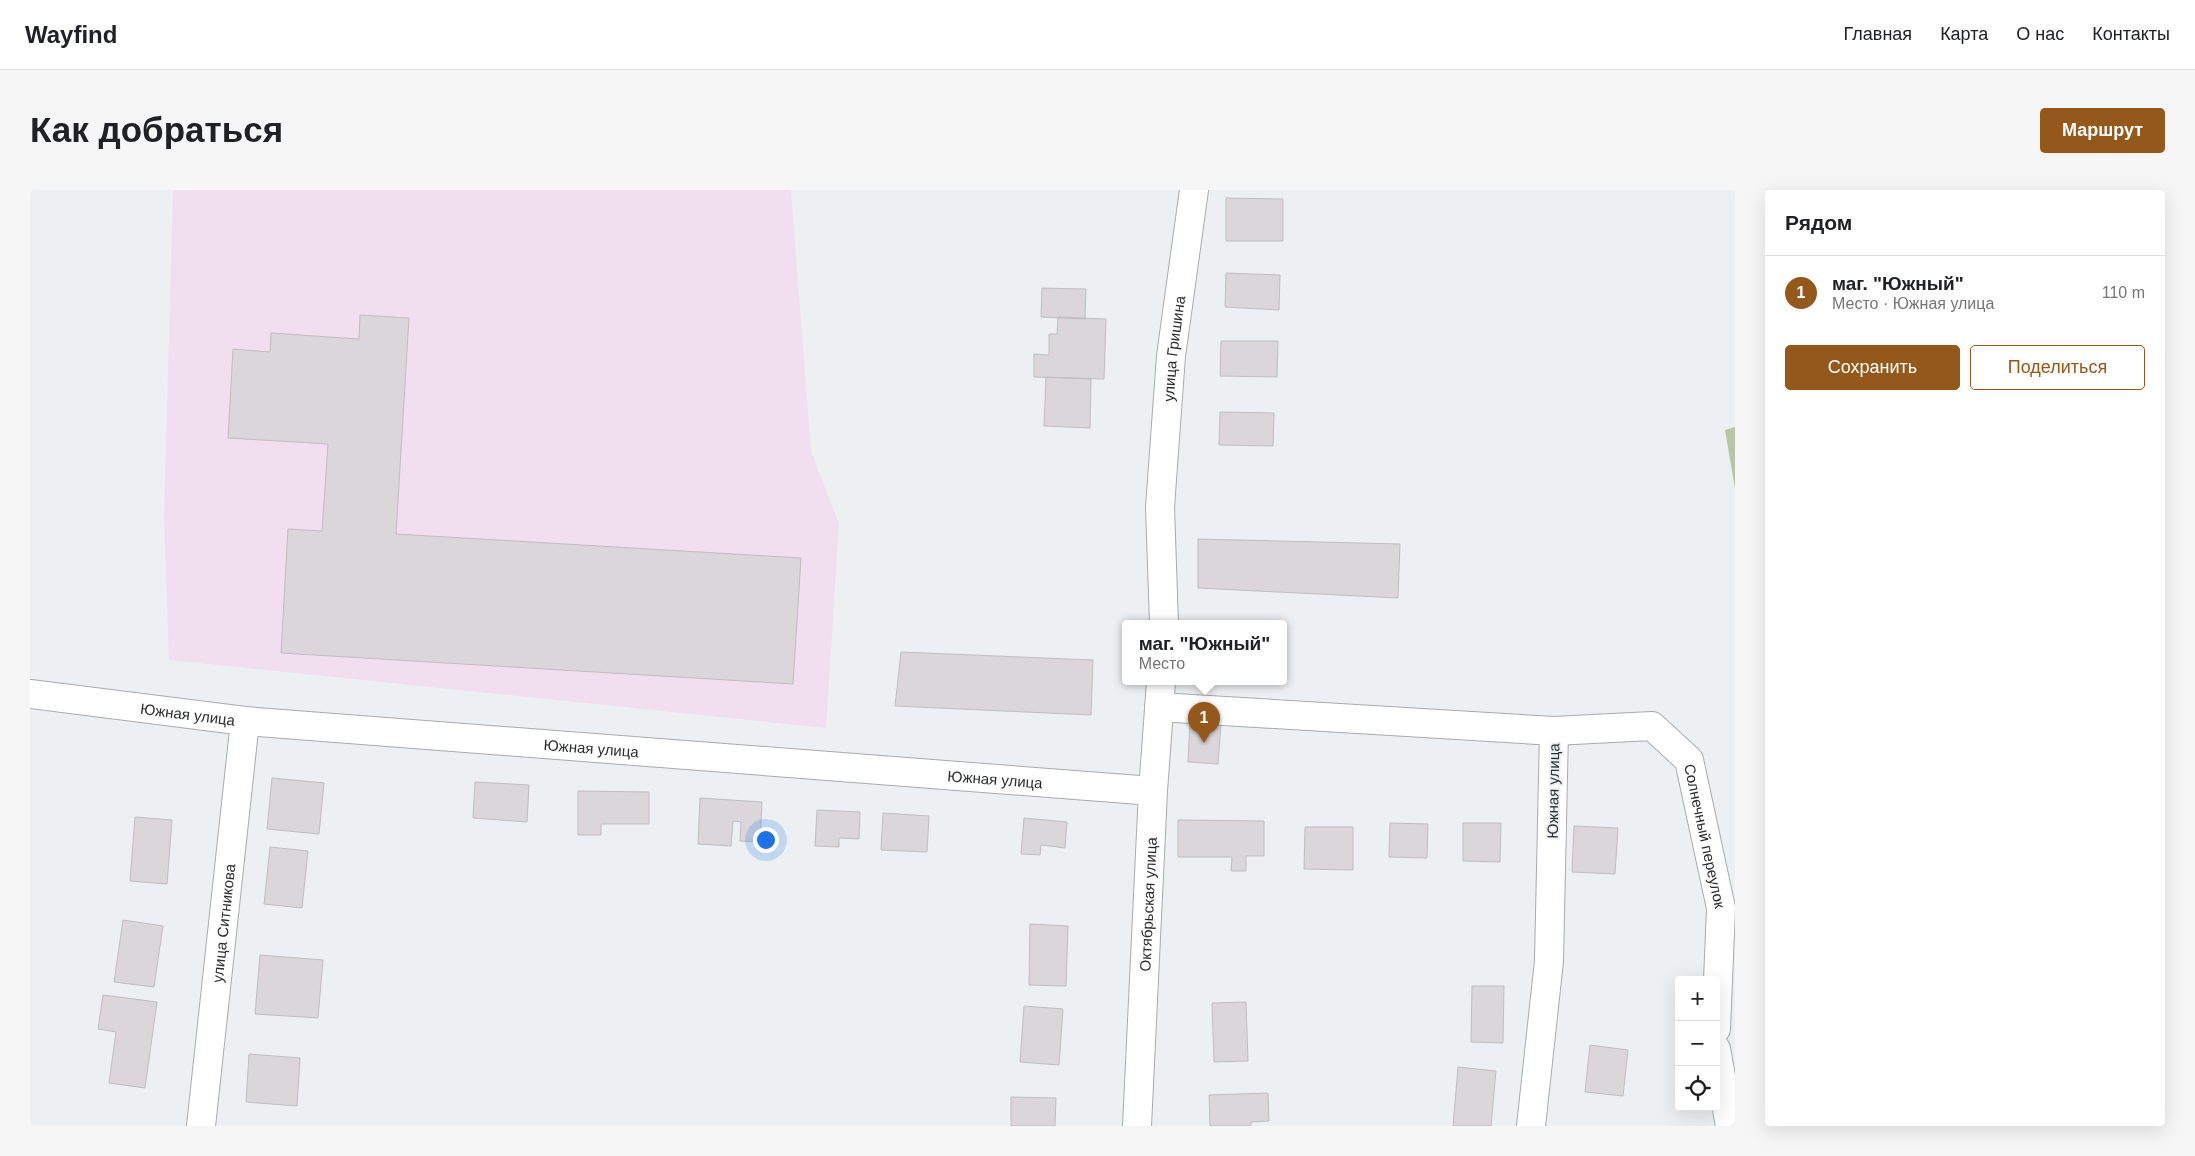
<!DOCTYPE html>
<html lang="ru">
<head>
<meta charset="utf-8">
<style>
	body { margin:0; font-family:Helvetica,sans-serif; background:#f6f6f6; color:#202124 }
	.controls { position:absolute; right:15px; bottom:15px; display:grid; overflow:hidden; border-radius:5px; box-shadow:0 5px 20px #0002 }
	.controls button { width:45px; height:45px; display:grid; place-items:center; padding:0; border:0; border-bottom:1px solid #e0e0e0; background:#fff; color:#202124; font:25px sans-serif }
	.you { position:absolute; left:735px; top:649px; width:18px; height:18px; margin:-12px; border:4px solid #fff; border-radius:50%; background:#1a73e8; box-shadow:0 0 0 8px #1a73e833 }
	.badge { display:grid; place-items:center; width:32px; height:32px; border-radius:50%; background:#95581b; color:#fff; font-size:16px; font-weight:700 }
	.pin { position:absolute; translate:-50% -41px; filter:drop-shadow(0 1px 2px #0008) }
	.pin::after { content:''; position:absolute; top:26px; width:18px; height:15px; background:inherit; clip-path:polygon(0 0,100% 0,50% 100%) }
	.popup { position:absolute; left:1092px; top:430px; width:165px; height:65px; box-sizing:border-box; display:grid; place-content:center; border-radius:5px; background:#fff; filter:drop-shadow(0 1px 4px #0005); font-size:16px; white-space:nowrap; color:#757577 }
	.popup b { font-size:19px; color:#202124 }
	.popup::after { content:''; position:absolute; left:50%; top:100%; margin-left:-10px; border:10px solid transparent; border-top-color:#fff }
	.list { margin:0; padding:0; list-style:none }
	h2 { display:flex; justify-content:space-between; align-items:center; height:65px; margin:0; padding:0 20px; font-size:21px }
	h2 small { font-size:16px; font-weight:400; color:#757577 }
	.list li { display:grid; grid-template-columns:32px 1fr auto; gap:15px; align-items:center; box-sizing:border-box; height:75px; padding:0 20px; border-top:1px solid #e0e0e0 }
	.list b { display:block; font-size:19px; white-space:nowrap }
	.list p { margin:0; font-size:16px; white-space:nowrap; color:#757577 }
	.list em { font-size:16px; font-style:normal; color:#757577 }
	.actions { display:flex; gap:10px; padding:15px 20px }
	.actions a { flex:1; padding:11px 0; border:1px solid #95581b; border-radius:5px; text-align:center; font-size:18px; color:#95581b }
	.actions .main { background:#95581b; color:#fff }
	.icon { flex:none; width:28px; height:28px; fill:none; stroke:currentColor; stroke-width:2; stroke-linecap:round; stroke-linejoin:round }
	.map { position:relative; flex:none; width:1705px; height:936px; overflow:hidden; border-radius:5px }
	header { display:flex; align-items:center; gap:30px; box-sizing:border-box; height:70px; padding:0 25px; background:#fff; border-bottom:1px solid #e0e0e0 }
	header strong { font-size:24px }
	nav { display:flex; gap:28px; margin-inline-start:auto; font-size:18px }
	.intro { display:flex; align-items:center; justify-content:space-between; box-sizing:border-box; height:120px; padding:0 30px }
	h1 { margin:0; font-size:35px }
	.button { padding:12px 22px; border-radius:5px; background:#95581b; color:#fff; font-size:18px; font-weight:700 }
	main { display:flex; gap:30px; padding:0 30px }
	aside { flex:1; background:#fff; border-radius:5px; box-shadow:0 5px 20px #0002 }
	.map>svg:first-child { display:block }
	.industrial { fill:#f1dff0 }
	.green { fill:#bbc4a9 }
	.building { fill:#dad6da; stroke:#c0bdc0 }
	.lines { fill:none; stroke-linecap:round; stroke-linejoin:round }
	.minor-casing { stroke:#a7abae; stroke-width:30 }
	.minor { stroke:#fff; stroke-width:28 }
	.labels { text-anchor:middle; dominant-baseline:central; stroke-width:4; stroke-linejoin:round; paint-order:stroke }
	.street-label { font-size:15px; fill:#2b2c2d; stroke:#ecf0f3 }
</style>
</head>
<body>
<header>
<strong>Wayfind</strong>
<nav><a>Главная</a><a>Карта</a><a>О нас</a><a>Контакты</a></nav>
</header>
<div class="intro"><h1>Как добраться</h1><a class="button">Маршрут</a></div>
<main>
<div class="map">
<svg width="1705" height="936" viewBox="0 0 1705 936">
	<rect width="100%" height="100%" fill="#ecf0f3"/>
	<path class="industrial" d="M143,0H761L781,261L809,334L796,538L139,470L134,326Z"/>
	<path class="green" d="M1705,237V299L1695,240Z"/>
	<path class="building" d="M1196,8L1253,9V51H1196Z
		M1196,83L1250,85L1249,120L1195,117Z
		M1012,98L1056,99L1055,129L1011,127Z
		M330,125L379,128L366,344L771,368L763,494L251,463L258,339L292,341L298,254L198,248L203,159L240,162L241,143L329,149Z
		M1028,127L1076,129L1074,189L1004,187V164L1019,165V144H1027Z
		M1191,151H1248L1247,187L1190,186Z
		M1016,187L1061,189L1060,238L1014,236Z
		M1190,222L1244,223L1243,256L1189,255Z
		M1168,349L1370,354L1368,408L1168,398Z
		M871,462L1063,470L1061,525L865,516Z
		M1160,532L1191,534L1188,574L1158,572Z
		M242,588L294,593L289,644L237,639Z
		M445,592L499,595L497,632L443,628Z
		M548,601L619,602V634H571V645H548Z
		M670,608L732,612L730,652L710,651L711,632L703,631L701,656L668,654Z
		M787,620L830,622L829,649L809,648V657L785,656Z
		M853,623L899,626L897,662L851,660Z
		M105,627L142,630L137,694L100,691Z
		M994,628L1037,632L1035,658L1011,655L1010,665L991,664Z
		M1148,630L1234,631V666H1216V681H1201L1202,667H1148Z
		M1360,633L1398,634L1397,668L1359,667Z
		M1433,633H1471L1470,672L1433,671Z
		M1544,636L1588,638L1585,684L1542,682Z
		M1275,637H1323V680L1274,679Z
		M240,657L278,661L272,718L234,714Z
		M93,730L133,736L124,797L84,792Z
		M1000,734L1038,736L1036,796L999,795Z
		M230,765L293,770L288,828L225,824Z
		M1442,796H1474L1473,853L1441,852Z
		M73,805L127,812L115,898L79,893L86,842L68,839Z
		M1216,812L1218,871L1184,872L1182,813Z
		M994,816L1033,819L1029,875L990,872Z
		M1560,855L1598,860L1593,906L1555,902Z
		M219,864L270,868L267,916L216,912Z
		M1428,877L1466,881L1461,936H1423Z
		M1238,903L1239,931L1221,932V936H1180L1179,905Z
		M981,907L1026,908L1025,936H981Z"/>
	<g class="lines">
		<g class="minor-casing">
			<g id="minor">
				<path id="s1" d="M1134,434L1130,317L1141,166L1164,0"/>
				<path id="s2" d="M0,504L215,531L1123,601"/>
				<path d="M1129,517L1524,541L1519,771L1501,936"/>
				<path id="s3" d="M1524,541L1622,536L1659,570L1691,718L1686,839"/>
				<path d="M1686,859L1700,936"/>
				<path id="s4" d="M171,936L215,531"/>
				<path id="s5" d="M1107,936L1123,601L1131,492"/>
			</g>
		</g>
		<use href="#minor" class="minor"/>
	</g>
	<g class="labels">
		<g class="street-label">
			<text stroke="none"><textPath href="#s1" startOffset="276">улица Гришина</textPath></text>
			<text stroke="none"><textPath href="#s2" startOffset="159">Южная улица</textPath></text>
			<text stroke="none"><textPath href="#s2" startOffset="564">Южная улица</textPath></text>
			<text stroke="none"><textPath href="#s2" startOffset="969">Южная улица</textPath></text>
			<text transform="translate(1523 601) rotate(-89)">Южная улица</text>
			<text stroke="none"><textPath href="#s3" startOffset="226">Солнечный переулок</textPath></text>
			<text stroke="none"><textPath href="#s5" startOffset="222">Октябрьская улица</textPath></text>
			<text stroke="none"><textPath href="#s4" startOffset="204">улица Ситникова</textPath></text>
		</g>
	</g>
</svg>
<div class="controls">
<button>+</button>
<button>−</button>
<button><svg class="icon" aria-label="locate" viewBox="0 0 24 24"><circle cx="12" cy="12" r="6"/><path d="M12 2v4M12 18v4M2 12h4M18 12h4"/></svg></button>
</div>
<div class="you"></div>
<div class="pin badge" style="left:1174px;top:553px">1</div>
<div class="popup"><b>маг. &quot;Южный&quot;</b>Место</div>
</div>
<aside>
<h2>Рядом<small></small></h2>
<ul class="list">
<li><span class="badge">1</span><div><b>маг. &quot;Южный&quot;</b><p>Место · Южная улица</p></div><em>110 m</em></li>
</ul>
<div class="actions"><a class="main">Сохранить</a><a>Поделиться</a></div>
</aside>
</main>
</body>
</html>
